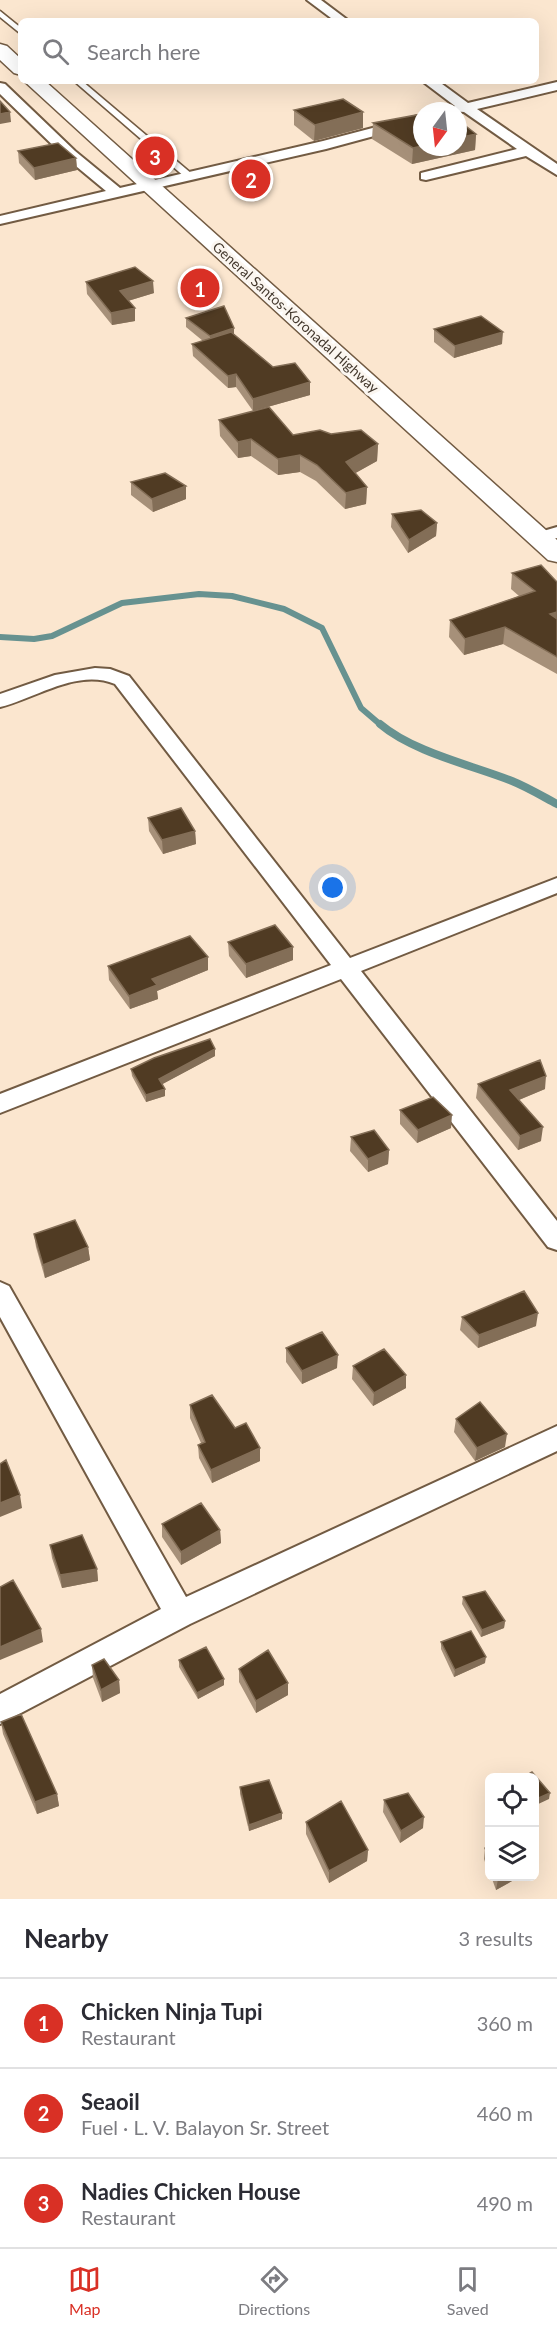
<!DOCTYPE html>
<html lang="en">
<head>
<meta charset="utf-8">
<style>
	body { margin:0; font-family:Lato,sans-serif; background:#f2f2f3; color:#2b2b33 }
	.controls { position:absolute; right:18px; bottom:18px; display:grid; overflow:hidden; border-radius:9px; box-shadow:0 6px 24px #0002 }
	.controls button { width:54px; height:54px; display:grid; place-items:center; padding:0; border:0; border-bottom:2px solid #e1e1e2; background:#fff; color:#2b2b33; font:30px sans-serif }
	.compass { position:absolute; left:413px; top:102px; width:54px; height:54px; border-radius:50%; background:#fff; box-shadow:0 6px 24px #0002; rotate:195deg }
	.you { position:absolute; left:333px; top:888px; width:21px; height:21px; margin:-15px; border:4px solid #fff; border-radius:50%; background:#1a73e8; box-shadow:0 0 0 9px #1a73e833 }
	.badge { display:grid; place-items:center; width:39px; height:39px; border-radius:50%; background:#d93025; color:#fff; font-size:20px; font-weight:700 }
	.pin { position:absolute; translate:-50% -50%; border:3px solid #fff; box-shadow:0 2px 6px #0006 }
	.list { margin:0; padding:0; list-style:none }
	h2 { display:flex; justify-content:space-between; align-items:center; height:78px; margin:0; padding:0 24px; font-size:26px }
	h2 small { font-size:20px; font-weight:400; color:#7c7c81 }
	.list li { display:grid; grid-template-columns:39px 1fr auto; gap:18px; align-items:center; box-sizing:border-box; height:90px; padding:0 24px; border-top:2px solid #e1e1e2 }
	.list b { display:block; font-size:22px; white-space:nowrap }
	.list p { margin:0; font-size:20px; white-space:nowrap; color:#7c7c81 }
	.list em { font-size:20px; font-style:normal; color:#7c7c81 }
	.icon { flex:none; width:33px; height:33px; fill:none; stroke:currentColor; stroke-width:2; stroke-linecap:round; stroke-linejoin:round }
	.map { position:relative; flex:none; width:557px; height:1899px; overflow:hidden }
	.search { position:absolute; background:#fff; box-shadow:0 6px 24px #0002; left:18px; right:18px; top:18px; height:66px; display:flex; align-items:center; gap:15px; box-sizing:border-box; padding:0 21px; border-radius:9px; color:#7c7c81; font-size:22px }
	.sheet { height:348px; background:#fff }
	nav { display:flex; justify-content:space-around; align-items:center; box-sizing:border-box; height:84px; border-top:2px solid #e1e1e2; background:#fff; font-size:16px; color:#7c7c81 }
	nav a { display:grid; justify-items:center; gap:3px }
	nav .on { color:#d93025 }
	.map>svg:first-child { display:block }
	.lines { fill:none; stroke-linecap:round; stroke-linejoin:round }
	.stream-far1 { stroke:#679290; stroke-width:6 }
	.stream { stroke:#679290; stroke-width:8 }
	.lane-casing { stroke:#725b43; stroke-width:3 }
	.street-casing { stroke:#725b43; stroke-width:4 }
	.highway-casing { stroke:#725b43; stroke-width:3 }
	.lane { fill:#fff; fill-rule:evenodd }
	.street { fill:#fff; fill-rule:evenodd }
	.highway { fill:#fff; fill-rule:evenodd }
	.wall { fill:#a69079 }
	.shaded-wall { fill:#836e57 }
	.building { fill:#503b23; stroke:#836e57; stroke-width:1.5 }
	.labels { text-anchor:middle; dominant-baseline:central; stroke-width:6; stroke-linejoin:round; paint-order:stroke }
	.far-street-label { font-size:14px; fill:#43382d; stroke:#fbf6f0 }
</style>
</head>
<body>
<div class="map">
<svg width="557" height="1899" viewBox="0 0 557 1899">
	<rect width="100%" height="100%" fill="#fbe6cf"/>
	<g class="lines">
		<path class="stream-far1" d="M0,637L34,639L52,636L122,603L199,594L232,596L284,609L322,628L361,708L382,726"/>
		<path class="stream" d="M380,724C413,752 471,765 512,781C527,787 542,796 557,804"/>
		<g class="lane-casing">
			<path id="lane" d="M0,11L21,28V34L0,17Z
				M74,81H82L192,174V178H186Z"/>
		</g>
		<g class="street-casing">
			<path id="street" d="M307,0H321L349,21H335Z
				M422,81H438L468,103L557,82V90L477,109L557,164V175L526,156L426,180L421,179V173L517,149L464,112L453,111L451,109L455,106Z
				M0,83L5,84L75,151L120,188L323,141L422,115V123L326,149L0,224V216L106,191L65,157L0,94Z
				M557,527V538L539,543L530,538L533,534Z
				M95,668L110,669L129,676L350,958L557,878V893L361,971L557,1221V1250L548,1247L341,979L0,1113V1094L331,965L115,684C78,668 36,698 0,707V694L55,675Z
				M0,1282L9,1286L186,1597L557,1426V1451L190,1624L0,1724V1694L161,1609L0,1317Z"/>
		</g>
		<g class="highway-casing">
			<path id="highway" d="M0,44L7,46L21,59V75L14,73L0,60Z
				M24,81H45L557,540V562L548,560Z"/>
		</g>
		<use href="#lane" class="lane"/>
		<use href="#street" class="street"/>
		<use href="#highway" class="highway"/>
	</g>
	<path class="wall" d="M294,110L363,112V128L314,141L294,125Z
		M373,123L476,134L475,150L412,164L372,139Z
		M18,151L76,158L77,170L35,180L19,163Z
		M86,282L154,293L128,301L135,308V321L112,325L87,294Z
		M186,318L234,328V334L273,367L310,395L253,411L236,387L228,388L193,356L192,344L203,341L186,327Z
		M434,329L502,344L454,358L434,342Z
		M219,420L293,435L331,434L378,444L377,461L355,473L367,487L366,504L345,509L316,481L300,472L278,475L251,456L238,458L220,436Z
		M131,482L186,486V499L153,512L131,495Z
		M392,514L437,523L436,536L408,553L391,527Z
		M512,573L557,582V674L503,644L464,655L449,637L450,620L519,596L511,589Z
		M148,818L195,831L196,844L163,854L149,831Z
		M228,942L293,960L246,978L229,956Z
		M208,957V970L157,991L158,999L130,1009L109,980L108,966Z
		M215,1049V1056L162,1084L165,1096L146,1102L132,1076L131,1069Z
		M478,1084L545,1089L519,1100L541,1141L518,1150L476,1098Z
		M400,1110L451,1128L417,1143L400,1124Z
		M351,1137L389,1150L388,1164L368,1172L350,1151Z
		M34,1234L88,1247L90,1260L45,1278L36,1247Z
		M462,1317L536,1326L478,1348L460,1330Z
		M286,1348L337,1368L302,1384L286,1362Z
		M353,1366L406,1375V1388L373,1406L352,1379Z
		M190,1405L235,1428L260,1461L212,1483L199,1458L198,1445L201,1443L190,1418Z
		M456,1419L505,1447L475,1461L454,1432Z
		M162,1524L220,1530L221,1543L181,1565L162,1537Z
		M50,1545L97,1569L98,1581L62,1588L52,1558Z
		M463,1597L505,1621L504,1628L481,1637L462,1604Z
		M441,1642L485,1663L454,1677L441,1649Z
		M179,1660L224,1685L198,1699L179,1667Z
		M92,1665L119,1680L120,1693L102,1702L93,1678Z
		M239,1669L288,1683V1695L256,1713L239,1682Z
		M1,1722L57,1794L59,1806L37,1814L3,1734Z
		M240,1787L282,1819L249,1831L240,1794Z
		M384,1800L423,1828L400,1843L383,1812Z
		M306,1822L368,1850L367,1861L329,1883L306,1834Z
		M489,1846V1874L484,1859L485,1848Z
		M491,1876H521L496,1890Z"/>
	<path class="shaded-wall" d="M10,112L11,122L0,124V114Z
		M363,112V128L314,141L315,125Z
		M476,134L475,150L412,164L413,148L422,146V147H458V138Z
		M76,158L77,170L35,180L34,168Z
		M153,281L154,293L121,303L120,291Z
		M135,308V321L112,325L111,313Z
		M234,328V338L210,346V336Z
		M503,332L502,344L454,358L455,346Z
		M236,374V387L228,388V376Z
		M310,382V395L253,411V399Z
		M251,439V456L238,458V442Z
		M378,444L377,461L345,479L346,462Z
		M300,455V472L278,475V459Z
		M186,486V499L153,512L152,499Z
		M367,487L366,504L345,509L346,493Z
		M437,523L436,536L408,553L409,540Z
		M557,612V628L550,614Z
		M505,627L503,644L464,655L465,639Z
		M195,831L196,844L163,854L162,840Z
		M293,947V960L246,978V964Z
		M208,957V970L157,991L158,999L130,1009L129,996L152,979Z
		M215,1049V1056L159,1086V1079Z
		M546,1076L545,1089L509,1104L510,1090Z
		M165,1089V1096L146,1102V1095Z
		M452,1115L451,1128L417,1143L418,1130Z
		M543,1127L541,1141L518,1150L520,1136Z
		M389,1150L388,1164L368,1172V1159Z
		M88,1247L90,1260L45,1278L43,1265Z
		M538,1313L536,1326L478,1348L479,1335Z
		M338,1355L337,1368L302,1384V1371Z
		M406,1375V1388L373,1406L374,1393Z
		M507,1434L505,1447L475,1461L477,1448Z
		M260,1448V1461L212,1483L211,1470Z
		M20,1495L22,1508L0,1517V1503Z
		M220,1530L221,1543L181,1565V1552Z
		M97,1569L98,1581L62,1588L60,1575Z
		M505,1621L504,1628L481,1637L482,1630Z
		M41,1629L43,1642L0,1660V1647Z
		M486,1657L485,1663L454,1677L455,1670Z
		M224,1679V1685L198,1699L197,1693Z
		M119,1680L120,1693L102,1702L101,1690Z
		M288,1683V1695L256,1713V1701Z
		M550,1793L549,1799L534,1806V1800Z
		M57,1794L59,1806L37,1814L35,1802Z
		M282,1813V1819L249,1831V1825Z
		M424,1817L423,1828L400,1843L401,1831Z
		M368,1850L367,1861L329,1883V1871Z
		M502,1876H521L496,1890L498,1879Z"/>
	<path class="building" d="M343,99L363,112L315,125L294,110Z
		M0,101L10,112L0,114Z
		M422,114V146L413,148L373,123Z
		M458,120L476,134L458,138Z
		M58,143L76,158L34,168L18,151Z
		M135,267L153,281L120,291L135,308L111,313L86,282Z
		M224,306L234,328L210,336L186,318Z
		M481,316L503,332L455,346L434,329Z
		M231,332L273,367L295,363L310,382L253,399L236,374L228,376L192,344Z
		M269,407L293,435L320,430L331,434L361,430L378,444L346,462L367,487L346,493L317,465L300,455L278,459L251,439L238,442L219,420Z
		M165,473L186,486L152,499L131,482Z
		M421,510L437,523L409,540L392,514Z
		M541,565L557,582V612L550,614L557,619V657L505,627L465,639L450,620L535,591L512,573Z
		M181,808L195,831L162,840L148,818Z
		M275,925L293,947L246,964L228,942Z
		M190,936L208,957L152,979L157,985L129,996L108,966Z
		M210,1039L215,1049L159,1079L165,1089L146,1095L131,1069L154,1058Z
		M540,1060L546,1076L510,1090L543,1127L520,1136L478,1084Z
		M433,1097L452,1115L418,1130L400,1110Z
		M374,1130L389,1150L368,1159L351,1137Z
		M75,1220L88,1247L43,1265L34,1234Z
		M524,1291L538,1313L479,1335L462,1317Z
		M322,1332L338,1355L302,1371L286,1348Z
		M384,1349L406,1375L374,1393L353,1366Z
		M212,1395L235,1428L246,1423L260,1448L211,1470L198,1445L205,1442L190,1405Z
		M480,1402L507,1434L477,1448L456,1419Z
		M6,1460L20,1495L0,1503V1464Z
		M201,1503L220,1530L181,1552L162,1524Z
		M82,1535L97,1569L60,1575L50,1545Z
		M13,1580L41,1629L0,1647V1587Z
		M485,1591L505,1621L482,1630L463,1597Z
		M471,1631L486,1657L455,1670L441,1642Z
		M206,1647L224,1679L197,1693L179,1660Z
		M268,1650L288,1683L256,1701L239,1669Z
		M104,1659L119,1680L101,1690L92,1665Z
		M21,1714L57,1794L35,1802L1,1722Z
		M532,1772L550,1793L534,1800V1778H522Z
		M269,1780L282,1813L249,1825L240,1787Z
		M408,1793L424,1817L401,1831L384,1800Z
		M341,1801L368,1850L329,1871L306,1822Z
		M489,1846V1858L485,1848Z"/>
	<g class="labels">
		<g class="far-street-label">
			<text transform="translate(296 317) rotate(42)">General Santos-Koronadal Highway</text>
		</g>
	</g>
</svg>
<div class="controls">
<button><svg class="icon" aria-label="locate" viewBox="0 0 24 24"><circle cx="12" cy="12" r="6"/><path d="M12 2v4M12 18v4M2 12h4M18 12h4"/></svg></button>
<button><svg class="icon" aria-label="layers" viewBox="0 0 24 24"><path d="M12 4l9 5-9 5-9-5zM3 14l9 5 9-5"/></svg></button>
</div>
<svg class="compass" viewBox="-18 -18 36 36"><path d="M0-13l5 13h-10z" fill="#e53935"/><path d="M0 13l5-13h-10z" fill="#7c7c81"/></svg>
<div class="you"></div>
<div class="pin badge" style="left:200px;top:288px">1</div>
<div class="pin badge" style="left:251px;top:179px">2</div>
<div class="pin badge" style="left:155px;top:156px">3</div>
<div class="search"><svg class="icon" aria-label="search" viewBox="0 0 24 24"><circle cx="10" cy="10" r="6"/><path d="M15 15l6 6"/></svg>Search here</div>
</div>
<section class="sheet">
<h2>Nearby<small>3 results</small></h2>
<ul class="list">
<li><span class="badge">1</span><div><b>Chicken Ninja Tupi</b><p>Restaurant</p></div><em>360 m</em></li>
<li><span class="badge">2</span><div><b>Seaoil</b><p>Fuel · L. V. Balayon Sr. Street</p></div><em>460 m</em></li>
<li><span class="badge">3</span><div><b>Nadies Chicken House</b><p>Restaurant</p></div><em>490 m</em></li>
</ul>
</section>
<nav>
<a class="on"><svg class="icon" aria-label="map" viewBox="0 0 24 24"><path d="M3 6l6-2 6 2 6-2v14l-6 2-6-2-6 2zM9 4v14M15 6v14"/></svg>Map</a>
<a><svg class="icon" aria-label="directions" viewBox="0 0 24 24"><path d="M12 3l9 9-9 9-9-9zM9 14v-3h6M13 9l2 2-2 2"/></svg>Directions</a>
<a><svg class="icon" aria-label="saved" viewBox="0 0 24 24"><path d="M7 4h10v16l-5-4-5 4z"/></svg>Saved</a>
</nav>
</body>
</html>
